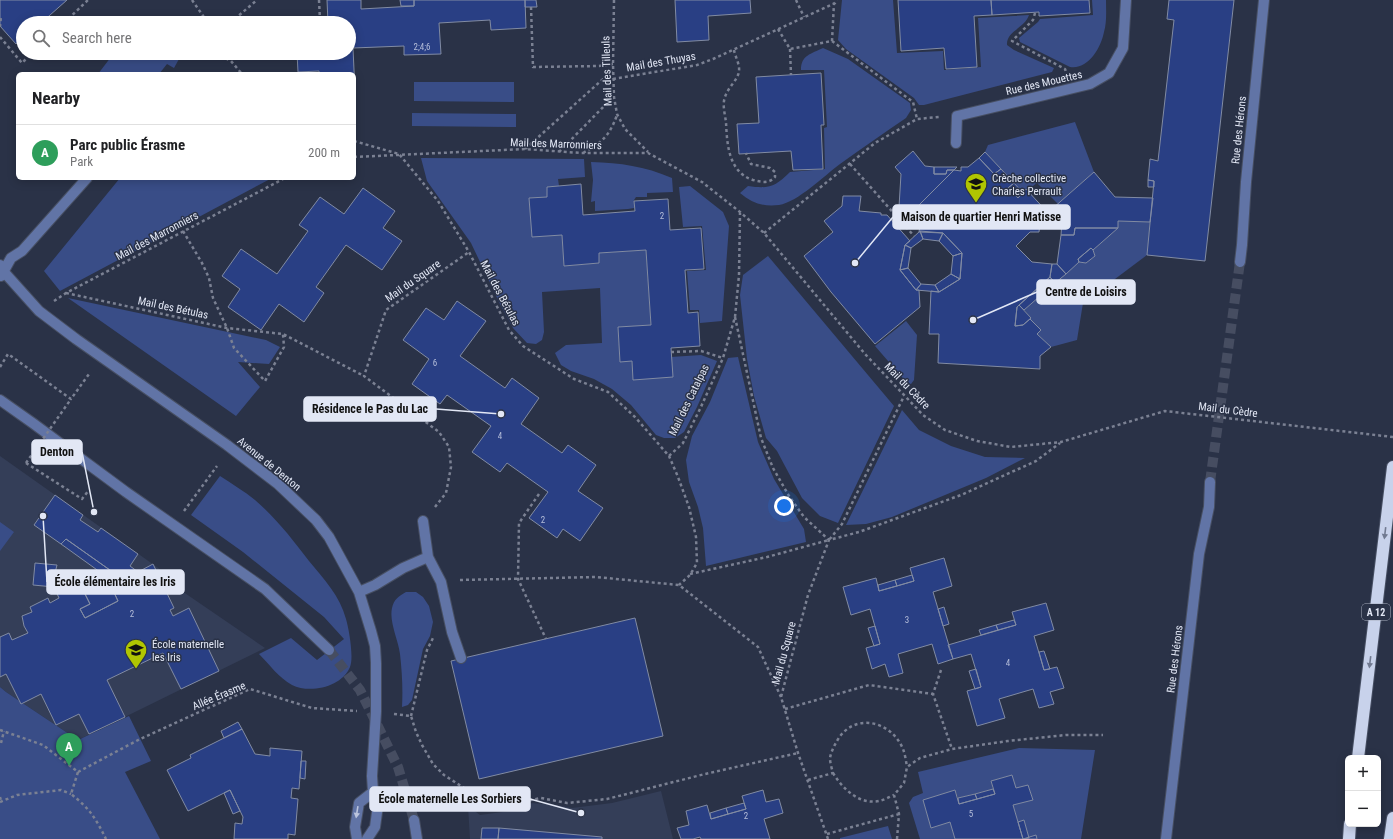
<!DOCTYPE html>
<html lang="en">
<head>
<meta charset="utf-8">
<style>
	body { margin:0; font-family:"Roboto Condensed",sans-serif; background:#f6f6f6; color:#202124 }
	.controls { position:absolute; right:12px; bottom:12px; display:grid; overflow:hidden; border-radius:6px; box-shadow:0 2px 10px #0003 }
	.controls button { width:36px; height:36px; display:grid; place-items:center; padding:0; border:0; border-bottom:1px solid #e0e0e0; background:#fff; color:#202124; font:20px sans-serif }
	.you { position:absolute; left:784px; top:506px; width:14px; height:14px; margin:-10px; border:3px solid #fff; border-radius:50%; background:#1a73e8; box-shadow:0 0 0 6px #1a73e833 }
	.badge { display:grid; place-items:center; width:26px; height:26px; border-radius:50%; background:#b45309; color:#fff; font-size:13px; font-weight:700 }
	.pin { position:absolute; translate:-50% -33px; filter:drop-shadow(0 1px 2px #0008) }
	.pin::after { content:''; position:absolute; top:21px; width:14px; height:12px; background:inherit; clip-path:polygon(0 0,100% 0,50% 100%) }
	.list { margin:0; padding:0; list-style:none }
	h2 { display:flex; justify-content:space-between; align-items:center; height:52px; margin:0; padding:0 16px; font-size:17px }
	h2 small { font-size:13px; font-weight:400; color:#757577 }
	.list li { display:grid; grid-template-columns:26px 1fr auto; gap:12px; align-items:center; box-sizing:border-box; height:56px; padding:0 16px; border-top:1px solid #e0e0e0 }
	.list b { display:block; font-size:15px; white-space:nowrap }
	.list p { margin:0; font-size:13px; white-space:nowrap; color:#757577 }
	.list em { font-size:13px; font-style:normal; color:#757577 }
	.icon { flex:none; width:22px; height:22px; fill:none; stroke:currentColor; stroke-width:2; stroke-linecap:round; stroke-linejoin:round }
	.map { position:relative; flex:none; width:1393px; height:839px; overflow:hidden }
	.search { position:absolute; background:#fff; box-shadow:0 2px 10px #0003; left:16px; top:16px; width:340px; height:44px; display:flex; align-items:center; gap:10px; box-sizing:border-box; padding:0 14px; border-radius:22px; color:#757577; font-size:15px }
	.panel { position:absolute; background:#fff; box-shadow:0 2px 10px #0003; left:16px; top:72px; width:340px; height:108px; border-radius:6px }
	.map>svg:first-child { display:block }
	.built { fill:#343e58 }
	.green { fill:#394d87 }
	.building { fill:#293f84; stroke:#818ba3 }
	.lines { fill:none; stroke-linecap:round; stroke-linejoin:round }
	.minor-tunnel { stroke:#464d61; stroke-width:10; stroke-dasharray:10 5; stroke-linecap:butt }
	.minor-casing { stroke:#474f63; stroke-width:12 }
	.highway-casing { stroke:#474f63; stroke-width:14 }
	.path { stroke:#7b8193; stroke-width:2.5; stroke-dasharray:3 3; stroke-linecap:butt }
	.minor { stroke:#6174a6; stroke-width:10 }
	.highway { stroke:#c8d2eb; stroke-width:12 }
	.path-bridge { stroke:#7b8193; stroke-width:2.5; stroke-dasharray:3 3; stroke-linecap:butt }
	.oneway { fill:#717a91 }
	.oneway2 { fill:#bbc4dd }
	.labels { text-anchor:middle; dominant-baseline:central; stroke-width:3; stroke-linejoin:round; paint-order:stroke }
	.number-label { font-size:9px; fill:#b4bdd9 }
	.shield { fill:#2a3247; stroke:#abb1c1; stroke-width:1 }
	.shield-label { font-size:10px; font-weight:bold; fill:#e2e7f5 }
	.street-label { font-size:11px; fill:#e2e7f5; stroke:#2a3247 }
	.poi-label { font-size:11px; fill:#e2e7f5; stroke:#2a3247; text-anchor:start }
	.leader { fill:none; stroke:#e2e7f5; stroke-width:1.5 }
	.callout-dot { fill:#e2e7f5; stroke:#2a3247; stroke-width:1.5 }
	.callout { fill:#e2e7f5; stroke:#e2e7f5; stroke-width:1.5 }
	.callout-label { font-size:12px; text-anchor:middle; font-weight:bold; fill:#111 }
</style>
</head>
<body>
<div class="map">
<svg width="1393" height="839" viewBox="0 0 1393 839">
	<rect width="100%" height="100%" fill="#2a3247"/>
	<path class="built" d="M0,456L171,577L176,587L265,648L78,740L6,692L0,687Z
		M661,791L673,839H470L468,806L480,815L510,811L527,803L550,804L572,808L612,803Z"/>
	<path class="green" d="M842,0H893L897,53L943,51L944,70L981,67L978,18L1029,15C1025,28 1006,31 1007,45L1014,50L1054,68L1052,72L924,105H919L914,98L846,49L838,40Z
		M1092,0H1106C1106,10 1107,22 1104,32C1101,48 1088,70 1070,67L1020,42L1019,38L1038,22L1040,19L1093,15Z
		M823,48L848,59L910,103L911,110L906,118C884,133 862,148 840,164C825,175 798,202 779,205C763,207 752,203 740,193L748,186C769,189 775,187 790,172L825,169L824,128L827,127L824,70H801C801,55 811,54 823,48Z
		M114,53H180L179,59L174,68L167,64L159,74H98Z
		M414,82H514V102L414,101Z
		M412,113L516,114V127L412,126Z
		M1075,122L1094,172L1058,204L1037,183L1023,193L985,152L988,145Z
		M421,158L584,159L585,177L558,179L559,186L547,187V197L529,198L562,235L564,266L599,263V253L646,250L651,325L618,328L620,361H632L633,379L671,357L701,355L717,361L697,407L684,432L675,438H664L656,435L631,405L612,389L594,379L571,371L561,365L555,353L566,345L602,343L600,288L542,292L544,332L542,340L536,344L527,343L513,328L500,304L471,243L427,181Z
		M591,162C621,163 644,166 672,178L673,192L647,193V197H636L634,200V208L628,209L595,211V201L591,202L593,180Z
		M120,178H272L60,291L44,271Z
		M690,186L723,212L729,226L722,321L700,323L699,310H690L687,271L706,270L702,226L683,227L679,187Z
		M1118,221L1150,222L1147,255L1083,303L1077,340L1051,347L1037,334L1041,330L1030,319L1031,318L1024,310L1079,262L1086,263L1095,256L1093,250L1118,228Z
		M768,256L894,406L838,523L820,516L802,498L777,451L766,438L754,396L747,359L740,295L743,275Z
		M68,298L266,340L280,347L269,364L238,362L260,387L236,416Z
		M906,321L917,335L914,380L911,384H908L875,346Z
		M738,357L758,442L774,479L804,529L806,542L706,566L703,528L698,507L689,482L686,460L692,436L710,402L728,358Z
		M902,410L919,430L951,446L985,457L1025,458L986,478L892,517L866,524L846,525Z
		M220,476C232,484 244,491 255,500C276,518 293,540 309,561C324,579 340,596 346,619C349,629 354,658 350,667C342,687 310,694 292,685C279,678 269,664 259,654L291,638L317,660L344,639L324,617L243,552L191,515Z
		M0,522L14,532L0,551Z
		M406,592H416L423,597L429,606L433,622L430,636L423,649L412,700L408,705L402,707C403,689 402,672 400,654C398,639 389,622 392,608C394,599 399,596 406,592Z
		M0,687L6,692L78,740L129,716L151,761L125,772L160,839H0Z
		M1019,748L1095,750L1081,839H1037L1036,836L1029,838L1024,820L1018,822L1013,805L1033,800L1028,785L1016,788L1012,775L991,781L993,789L958,798L955,790L923,800L931,828L950,822L955,839H920L909,803L913,797L923,793L918,772Z
		M888,826L892,839H840V838Z"/>
	<path class="building" d="M0,0H67L41,23H23V38L16,44L0,26Z
		M327,0H361V9L414,6V0H525L526,28L491,30L490,20L439,23L441,54L404,55V46L353,48L355,92H354V74H319V71L298,72L297,53H349V23H328Z
		M400,0H414V6H401Z
		M525,0H536L537,7H525Z
		M675,0H750L751,13L708,16L709,40L677,42Z
		M898,0H991L992,15L974,16L977,67L946,69L944,48L901,51Z
		M991,0H1089L1090,13L1039,16V12L992,15Z
		M1169,0H1234L1205,261L1147,255L1154,181L1148,180L1150,159L1158,161L1174,20L1167,19Z
		M821,73L824,125H821L823,169L793,170L791,151L739,154L737,124L759,123L756,77Z
		M913,151L925,166L934,167V174H946L947,170H954L908,216H905V207H899L901,174L895,167Z
		M985,152L1001,169L994,174L979,158Z
		M979,158L994,174L1001,169L1014,183L1008,188L1018,198L1026,189L1049,214L1040,222L1039,232H1030L1016,246L1032,262L1052,264L1050,277L1017,307L1015,326L1023,325L1030,319L1041,330L1037,334L1051,347L1040,356V369L938,363L939,334H929L931,291L939,292L960,279L962,253L943,233L919,232L920,225H913V216H908L954,170L961,171V167H968Z
		M934,167H957L954,170H947L946,174H934Z
		M1094,172L1115,197L1153,198L1150,222L1118,221V228H1075L1074,235H1061L1062,221L1052,209Z
		M1148,180L1154,181V187H1148Z
		M1014,183L1023,193L1018,198L1008,188Z
		M581,184L583,215L635,211L634,201L668,199L670,230L701,228L704,269L685,270L688,313L698,312L700,346L671,348L673,377L633,380L632,361L620,362L618,327L651,325L646,250L599,253V263L564,266L562,235L532,237L529,198L547,197V187Z
		M363,188L395,211L383,228L402,241L382,270L346,245L316,287L324,293L304,322L279,304L261,330L228,307L240,289L222,276L241,249L277,274L308,231L299,225L320,197L344,214Z
		M843,196H861L859,211L881,213V215H887L910,241L905,245L900,270L916,290H919L920,307L875,344L831,292L804,256L833,232L824,221L842,206Z
		M1075,228H1118L1093,250L1091,248L1078,259L1079,262L1066,274L1057,264L1061,235H1074Z
		M920,231L943,233L939,241L923,239Z
		M920,231L923,239L911,248L905,245Z
		M943,233L962,253L953,256L939,241Z
		M905,245L911,248L908,268L900,270Z
		M1091,248L1093,250L1095,256L1086,263L1079,262L1078,259Z
		M962,253L960,279L951,274L953,256Z
		M1052,264H1057L1066,274L1055,283L1050,277Z
		M908,268L921,284L916,290L900,270Z
		M951,274L960,279L939,292L935,285Z
		M1050,277L1055,283L1024,310L1019,305Z
		M921,284L935,285L939,292L916,290Z
		M457,301L486,321L460,356L505,388L512,378L539,398L521,424L562,453L568,445L596,465L578,491L603,508L580,541L563,529L557,538L529,518L548,492L507,463L500,472L472,452L491,426L447,395L440,404L412,384L429,359L403,340L426,308L444,320Z
		M1019,305L1031,318L1023,325L1015,326L1017,307Z
		M55,495L83,515L80,520L98,532L101,528L138,554L130,566L138,572L153,564L174,608L170,610L173,616L189,608L219,671L181,689L163,653L107,680L125,717L89,734L79,714L56,725L41,694L21,704L6,674L0,677V637L9,633L12,640L28,633L24,626L22,616L32,612L30,607L48,598L50,603L59,598L54,587L33,585L35,563L57,565L55,573L65,592L80,584L90,604L80,609L85,618L118,601L111,586L124,580L66,539L61,544L34,525Z
		M66,539L124,580L111,586L118,601L85,618L80,609L90,604L80,584L65,592L63,590L100,572L61,544Z
		M944,558L952,586L933,592L953,659L938,664L932,644L898,654L903,673L889,677L885,664L872,669L866,648L880,644L870,609L851,615L843,587L876,578L879,591L914,581L910,568Z
		M912,575L914,581L897,586L895,580Z
		M895,580L897,586L879,591L878,585Z
		M1046,603L1054,630L1034,636L1044,670L1057,667L1064,688L1050,692L1054,704L1039,708L1033,689L999,699L1005,718L977,726L967,691L981,687L971,654L953,659L948,645L1016,625L1012,612Z
		M944,607L949,624L943,626L938,609Z
		M635,618L663,736L479,779L451,661Z
		M1014,620L1016,625L998,630L996,625Z
		M996,625L998,630L981,635L979,630Z
		M875,626L880,644L874,646L868,628Z
		M1044,651L1050,669L1044,670L1039,652Z
		M976,669L981,687L975,689L969,671Z
		M238,722L242,729L224,738L221,731Z
		M242,729L255,754L270,756V748L302,751L299,789L292,788L291,798L298,799L295,835L288,834V839H234L235,823L242,824L243,817L230,790L188,811L167,770L191,758L190,755Z
		M301,761H306L305,779L300,778Z
		M1012,775L1016,788L1028,785L1033,800L1013,805L1023,839L1036,835L1037,839H955L950,822L931,828L923,800L955,790L959,804L995,794L991,781Z
		M993,789L995,794L977,799L975,794Z
		M230,790L240,811L233,814L224,793Z
		M763,790L766,802L779,799L783,813L764,819L770,839H701L700,837L693,839H681L677,828L689,825L686,811L707,805L711,819L746,809L742,796Z
		M975,794L977,799L959,804L958,798Z
		M744,803L746,809L728,814L726,808Z
		M726,808L728,814L711,819L710,813Z
		M1024,820L1029,838L1023,839L1018,822Z
		M482,828H499L498,839H481Z
		M499,828L602,837V839H498Z"/>
	<g class="lines">
		<path class="minor-tunnel" d="M1210,482L1240,262
			M329,650L360,690L398,767L414,820"/>
		<g class="minor-casing">
			<path id="minor" d="M956,143L957,116L1090,84L1109,73L1123,48L1126,0
				M1240,262L1242,245L1246,182L1264,0
				M0,265L4,272L39,311L76,339L227,445L278,484L316,520L329,537L359,592L371,631L375,646L376,663V712L372,776L373,792L378,805L375,827L367,839
				M1,276L11,258L22,251L87,178
				M0,400L34,424L126,492L265,589L329,650
				M423,521L428,557L441,582L452,632L461,658
				M359,592L375,585L403,568L428,557
				M414,820L417,839
				M357,839L355,827L359,803L373,792
				M1166,839L1199,554L1209,507L1210,482"/>
		</g>
		<g class="highway-casing">
			<path id="highway" d="M1358,758L1393,467
				M1349,839L1350,824
				M1390,839L1393,818"/>
		</g>
		<path class="path" d="M192,0L208,23
			M319,0L320,20
			M614,0L613,64L614,97L617,114L625,129L648,152
			M796,0L804,17
			M531,7L533,67L599,66L613,64
			M1035,13L1033,20L1012,41L1065,69L1066,72
			M64,23L88,0
			M230,23L257,0
			M0,27L1,16
			M778,29L790,49L832,41L834,3
			M0,37L22,63L32,53
			M832,41L913,102L917,119
			M790,49L791,75
			M734,50C735,56 740,65 739,71C738,81 726,88 724,101C723,107 725,115 726,122C727,143 728,172 753,180C761,182 769,184 775,177V172L770,168L751,164L746,153
			M215,53L231,61L242,74
			M613,79L697,65L713,59L835,3L837,0
			M354,141L399,154L438,201L469,252L509,330L523,346L574,379L608,392L635,417L669,456L678,477L689,507L696,537L697,563L690,575L679,585
			M525,149L612,71
			M559,152L613,97
			M583,153C602,142 609,137 617,115
			M354,157L525,149L581,153H648L702,182L740,212L764,233L865,354L923,415L945,430L977,441L1011,447L1061,442L1165,411L1393,437
			M850,164L914,236
			M183,231L202,263L209,278L213,298L227,328L234,348L265,381L284,347L283,334
			M764,233L875,143L917,119L939,117
			M66,293L227,328L283,334L364,376
			M54,301L66,293L285,178
			M735,317L761,438L773,468L789,496L804,517L829,540L859,532L961,495L1036,461L1060,443
			M671,352L701,351L723,358
			M0,367L8,354L71,399L89,374
			M669,456L683,443L700,409L723,358L735,317L739,275L740,213
			M26,463L82,499L89,490
			M539,494L519,523L518,579L546,639
			M435,507L446,493L451,467L449,447L439,432L364,376L386,310L469,252
			M184,511L217,466
			M690,574L767,557L829,540L842,524L904,396
			M460,580L596,577L679,585L758,647L781,697
			M941,670L933,694L952,749
			M785,709L869,685L933,694
			M394,714L411,716L416,732L422,745L433,764L444,775L481,799L500,806L541,798L567,803L607,799L705,774L798,753
			M411,716L427,650L434,636
			M0,730L43,745L78,772L71,794C90,809 95,817 106,839
			M1,743L4,731
			M78,772L140,739L250,689L312,708L357,711
			M833,773C843,789 859,805 879,801C884,800 889,797 894,795
			M808,780L833,773C832,769 830,763 830,758C831,752 834,746 837,741C853,712 891,720 903,749C905,754 906,761 907,767
			M0,797L1,801
			M0,802L17,795L61,790L71,794
			M827,834L899,814
			M828,839L798,753L781,697L808,595L829,540
			M897,839L899,814L894,795L904,783L907,767L920,758L952,749L1008,741L1066,735H1103"/>
		<use href="#minor" class="minor"/>
		<use href="#highway" class="highway"/>
		<path class="path-bridge" d="M26,463L71,399"/>
	</g>
	<defs><path id="oneway-solid" d="M-6-.8H1V-3.2L6.5 0L1 3.2V.8H-6Z"/></defs>
	<g class="oneway">
		<use href="#oneway-solid" transform="translate(1385 533) rotate(97)"/>
		<use href="#oneway-solid" transform="translate(1370 662) rotate(97)"/>
	</g>
	<use class="oneway2" href="#oneway-solid" transform="translate(357 812) rotate(99)"/>
	<defs>
		<g id="school-pin" transform="scale(1.15)"><path d="M0 17L-7.5 6A9.5 9.5 0 1 1 7.5 6Z" fill="#b0c502" stroke="#2a3247"/><path d="M0-5L7-2L0 1L-7-2ZM-4 1L0 2.5L4 1V4Q0 6-4 4Z" fill="#111"/></g>
	</defs>
	<g fill-rule="evenodd">
		<use href="#school-pin" x="976" y="184"/>
		<use href="#school-pin" x="136" y="650"/>
	</g>
	<g class="labels">
		<g class="number-label">
			<text x="422" y="47">2;4;6</text>
			<text x="662" y="216">2</text>
			<text x="435" y="363">6</text>
			<text x="500" y="436">4</text>
			<text x="543" y="520">2</text>
			<text x="132" y="614">2</text>
			<text x="907" y="620">3</text>
			<text x="1008" y="663">4</text>
			<text x="971" y="814">5</text>
			<text x="746" y="816">2</text>
		</g>
		<rect class="shield" x="1362" y="604" width="28" height="16" rx="3"/>
		<g class="shield-label">
			<text x="1376" y="612">A 12</text>
		</g>
		<g class="street-label">
			<text transform="translate(661 62) rotate(-10)">Mail des Thuyas</text>
			<text transform="translate(607 71) rotate(-92)">Mail des Tilleuls</text>
			<text transform="translate(1044 83) rotate(-13)">Rue des Mouettes</text>
			<text transform="translate(1239 130) rotate(-84)">Rue des Hérons</text>
			<text transform="translate(556 144) rotate(2)">Mail des Marronniers</text>
			<text transform="translate(157 236) rotate(-28)">Mail des Marronniers</text>
			<text transform="translate(413 281) rotate(-35)">Mail du Square</text>
			<text transform="translate(500 293) rotate(62)">Mail des Bétulas</text>
			<text transform="translate(173 308) rotate(12)">Mail des Bétulas</text>
			<text transform="translate(907 386) rotate(46)">Mail du Cèdre</text>
			<text transform="translate(689 400) rotate(-64)">Mail des Catalpas</text>
			<text transform="translate(1228 410) rotate(7)">Mail du Cèdre</text>
			<text transform="translate(269 464) rotate(39)">Avenue de Denton</text>
			<text transform="translate(784 653) rotate(-75)">Mail du Square</text>
			<text transform="translate(1175 659) rotate(-83)">Rue des Hérons</text>
			<text transform="translate(219 696) rotate(-23)">Allée Érasme</text>
		</g>
		<g class="poi-label">
			<text x="992" y="178">Crèche collective<tspan x="992" dy="13">Charles Perrault</tspan></text>
			<text x="152" y="644">École maternelle<tspan x="152" dy="13">les Iris</tspan></text>
		</g>
	</g>
	<path class="leader" d="M855 263L893 217M973 320L1037 292M501 414L436 409M94 512L82 452M43 516L47 582M581 813L530 799"/>
	<g class="callout-dot">
		<circle cx="855" cy="263" r="4"/>
		<circle cx="973" cy="320" r="4"/>
		<circle cx="501" cy="414" r="4"/>
		<circle cx="94" cy="512" r="4"/>
		<circle cx="43" cy="516" r="4"/>
		<circle cx="581" cy="813" r="4"/>
	</g>
	<g class="callout">
		<rect x="893" y="205" width="177" height="24" rx="4"/>
		<rect x="1037" y="280" width="98" height="24" rx="4"/>
		<rect x="304" y="397" width="132" height="24" rx="4"/>
		<rect x="32" y="440" width="50" height="24" rx="4"/>
		<rect x="47" y="570" width="137" height="24" rx="4"/>
		<rect x="370" y="787" width="160" height="24" rx="4"/>
	</g>
	<g class="callout-label">
		<text x="981" y="221">Maison de quartier Henri Matisse</text>
		<text x="1086" y="296">Centre de Loisirs</text>
		<text x="370" y="413">Résidence le Pas du Lac</text>
		<text x="57" y="456">Denton</text>
		<text x="115" y="586">École élémentaire les Iris</text>
		<text x="450" y="803">École maternelle Les Sorbiers</text>
	</g>
</svg>
<div class="controls">
<button>+</button>
<button>−</button>
</div>
<div class="you"></div>
<div class="pin badge" style="left:69px;top:766px;background:#2e9e5b">A</div>
<div class="search"><svg class="icon" aria-label="search" viewBox="0 0 24 24"><circle cx="10" cy="10" r="6"/><path d="M15 15l6 6"/></svg>Search here</div>
<section class="panel">
<h2>Nearby<small></small></h2>
<ul class="list">
<li><span class="badge" style="background:#2e9e5b">A</span><div><b>Parc public Érasme</b><p>Park</p></div><em>200 m</em></li>
</ul>
</section>
</div>
</body>
</html>
